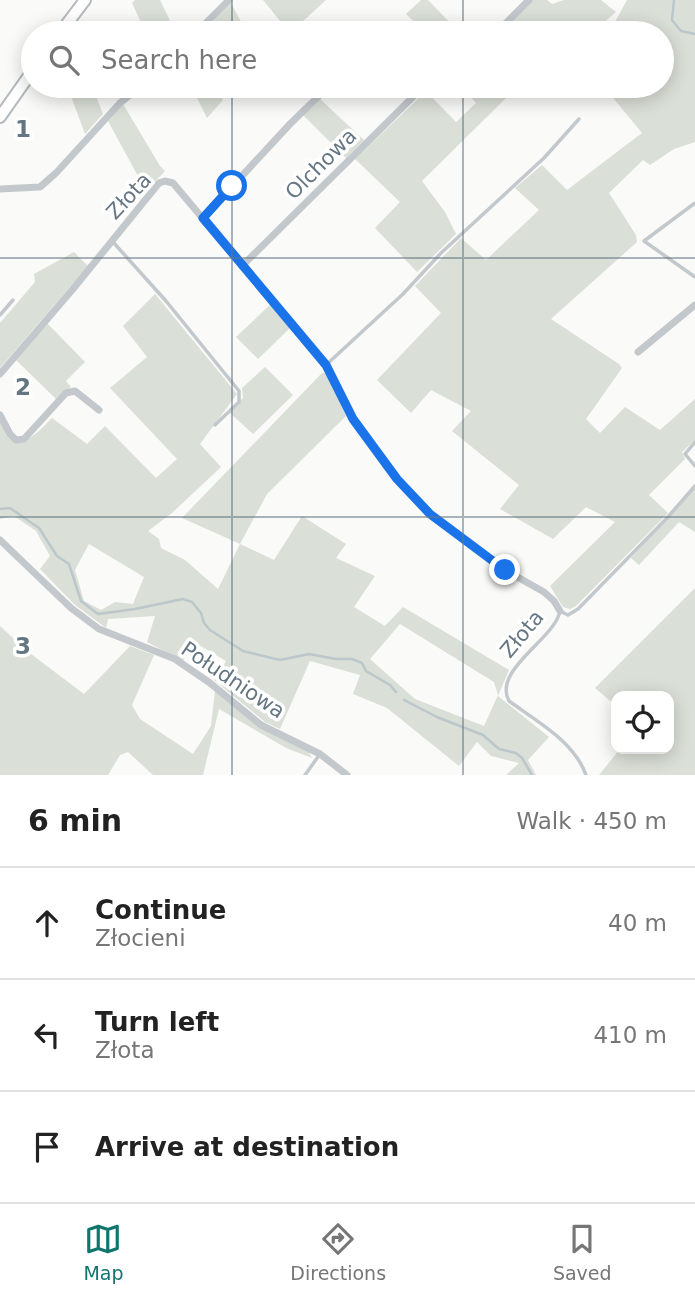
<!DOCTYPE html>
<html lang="en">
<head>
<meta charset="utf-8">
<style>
	body { margin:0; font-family:"DejaVu Sans",sans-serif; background:#f2f2f2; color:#222 }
	.controls { position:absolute; right:21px; bottom:21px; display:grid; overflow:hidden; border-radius:14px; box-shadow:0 4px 18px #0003 }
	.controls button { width:63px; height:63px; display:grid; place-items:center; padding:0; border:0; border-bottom:2px solid #e0e0e0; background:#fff; color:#222; font:35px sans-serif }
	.stop { position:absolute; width:21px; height:21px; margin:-16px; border:5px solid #1a73e8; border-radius:50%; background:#fff }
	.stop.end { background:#1a73e8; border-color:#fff; box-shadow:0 2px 7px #0008 }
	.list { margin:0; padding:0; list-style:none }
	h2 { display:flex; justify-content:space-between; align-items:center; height:91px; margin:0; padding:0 28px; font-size:30px }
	h2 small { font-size:23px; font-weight:400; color:#767676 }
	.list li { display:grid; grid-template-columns:46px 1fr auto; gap:21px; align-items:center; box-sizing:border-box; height:112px; padding:0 28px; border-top:2px solid #e0e0e0 }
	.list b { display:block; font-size:26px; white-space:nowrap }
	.list p { margin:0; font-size:23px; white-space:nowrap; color:#767676 }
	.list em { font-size:23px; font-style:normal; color:#767676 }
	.icon { flex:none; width:38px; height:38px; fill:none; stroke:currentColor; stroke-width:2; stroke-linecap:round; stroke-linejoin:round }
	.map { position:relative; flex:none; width:695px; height:775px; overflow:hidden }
	.search { position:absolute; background:#fff; box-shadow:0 4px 18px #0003; left:21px; right:21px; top:21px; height:77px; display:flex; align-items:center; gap:18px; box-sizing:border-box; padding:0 24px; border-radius:38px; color:#767676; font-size:26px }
	.sheet { height:427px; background:#fff }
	nav { display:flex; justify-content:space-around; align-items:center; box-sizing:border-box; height:98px; border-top:2px solid #e0e0e0; background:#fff; font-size:19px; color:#767676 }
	nav a { display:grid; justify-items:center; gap:4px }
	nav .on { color:#0f766e }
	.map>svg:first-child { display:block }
	.green { fill:#dadfd7; fill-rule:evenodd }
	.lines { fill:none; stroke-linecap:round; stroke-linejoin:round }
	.stream { stroke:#bbc7cb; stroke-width:2.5 }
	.primary-casing { stroke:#b5babe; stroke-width:14 }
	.lane { stroke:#c3c8cc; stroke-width:3.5 }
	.street { stroke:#c3c8cc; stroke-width:7 }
	.primary { stroke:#fff; stroke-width:10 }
	.route { stroke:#1a73e8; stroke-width:9 }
	.grid { fill:none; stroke:#657683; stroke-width:2; stroke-opacity:0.55 }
	.labels { text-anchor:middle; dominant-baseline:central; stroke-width:7; stroke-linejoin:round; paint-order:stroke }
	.street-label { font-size:21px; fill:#657683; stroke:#fff }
	.grid-label { font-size:23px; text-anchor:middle; font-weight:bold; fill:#657683; stroke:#fff; stroke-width:7; stroke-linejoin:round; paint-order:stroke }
</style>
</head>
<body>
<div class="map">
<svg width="695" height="775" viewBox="0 0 695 775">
	<rect width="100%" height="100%" fill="#fafaf8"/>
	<path class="green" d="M135,0H160L176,33H146L132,3Z
		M263,0H326L290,33Z
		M421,0H428L460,33H426L406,14Z
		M533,0H547L552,4L564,0H601L616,12L592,33H499Z
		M627,0H695V142L674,149L650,165L643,160L609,193L636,235L637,242L551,319L619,364L622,368L586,419L600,433L625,407L660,430L695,399V440L682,452L685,459L649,495L668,513L576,606L570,609L563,607L550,586L615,522L586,507L553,539L500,509L519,485L452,431L471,411L431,390L411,413L377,380L441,313L415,286L461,238L486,260L539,210L515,188L542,165L567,190L642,133L604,87L662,86V33L615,32L616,20Z
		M231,3L247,33H221L214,20Z
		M70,86H92L103,114L85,134L68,88Z
		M191,86H216L223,100L207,118Z
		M461,86H532L516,88L422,181L445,212L456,234L417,272L375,228L400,202L355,159L426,91L456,122L476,103Z
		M320,99L364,140L346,158L303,115Z
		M123,104L160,166L165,171L146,191L108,121Z
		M74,252L88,266L0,368V323L35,282L34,274Z
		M155,294L237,394L200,444L221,467L172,513L148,531L159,539L161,548L185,560L218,589L240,544L182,518L322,373H328L346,416L267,494L240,544L274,560L302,516L346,544L336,558L375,576L354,607L385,626L403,607L509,670L498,696L549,737L528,760L536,775H506L519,763L491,756L477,742L459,766L387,708L353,694L360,675L310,661L280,729L265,722L214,680L226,661L194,642L183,661L147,642L155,616L108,619L106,628L75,605L40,569L50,556L36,531L14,516L0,519V421L9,438L16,443C32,440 41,429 52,418L87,444L105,426L156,478L177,459L110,388L147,357L123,326ZM89,544L144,577L133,604L115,602L101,610L84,601L75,570ZM400,624L494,682L498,695L484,726L415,699L370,659Z
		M271,304L290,328L258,359L236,337Z
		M47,323L85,362L66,381L71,387L56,399L16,360Z
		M265,367L293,395L253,434L230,413L243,398L242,388Z
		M695,487V532L679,522L639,565L631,558Z
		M695,588V775H599L620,749H669V696H616V706L595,688Z
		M0,626L27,651L84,694L130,646L154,655L132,705L140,719L193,754L211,726L215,691L308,751L312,758L286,748L219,709L203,775H153L128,752L120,755L108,775H0Z"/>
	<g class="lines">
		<path class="stream" d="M674,0L672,20L681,31L695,34
			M0,509L10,508L39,528L57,556L69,564L81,601L98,614L135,609L183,599L192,602L201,613L204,623L210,630L243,651L280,660L309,654L336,659H352L362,663L366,671L390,685L396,692
			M404,700L437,717L483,735L499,749L516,753L522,758L532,775"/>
		<g class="primary-casing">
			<path id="primary" d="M60,33L85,0
				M0,117L33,70"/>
		</g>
		<path class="lane" d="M695,203L644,241L695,277
			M113,242L166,301L239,391V402L215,425
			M0,315L13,300
			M326,365L403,294L441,253L544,158L579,119
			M695,442L685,454L695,466
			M305,775L320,754
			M586,775C574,741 536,721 509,701C492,670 555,639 560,611L568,615L578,609L667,518L695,486"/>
		<path class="street" d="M196,33L229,0
			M484,33L499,30L529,0
			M0,189L40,187L56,173L120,103L141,86
			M203,218L290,124L329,86
			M242,266L424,86
			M638,352L695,305
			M0,374L73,289L159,183L165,181L173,183L326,365L353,419L397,479L430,514L505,570L544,592L554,601L560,611
			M0,415L10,434L16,440L24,439L66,393L75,391L99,410
			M0,540L71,608L99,629L175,659L210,683L261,725L320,754L347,775"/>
		<use href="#primary" class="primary"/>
	</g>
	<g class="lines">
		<path class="route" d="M232,186L203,218L326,365L353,419L397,479L430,514L505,570"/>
	</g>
	<path class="grid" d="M232,0V33M463,0V33M232,86V775M463,86V775M0,258H695M0,517H695"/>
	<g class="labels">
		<g class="street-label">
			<text transform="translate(321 164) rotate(-45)">Olchowa</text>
			<text transform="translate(129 196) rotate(-47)">Złota</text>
			<text transform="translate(522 634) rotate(-50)">Złota</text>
			<text transform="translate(233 680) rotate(34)">Południowa</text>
		</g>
	</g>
	<g class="grid-label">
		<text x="23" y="137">1</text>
		<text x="23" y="395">2</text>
		<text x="23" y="654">3</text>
	</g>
</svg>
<div class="controls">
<button><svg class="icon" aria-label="locate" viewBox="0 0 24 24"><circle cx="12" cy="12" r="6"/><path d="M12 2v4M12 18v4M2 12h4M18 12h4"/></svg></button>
</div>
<div class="stop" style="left:232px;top:186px"></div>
<div class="stop end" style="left:505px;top:570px"></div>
<div class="search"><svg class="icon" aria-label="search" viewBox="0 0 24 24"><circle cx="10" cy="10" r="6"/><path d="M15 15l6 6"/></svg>Search here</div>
</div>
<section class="sheet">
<h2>6 min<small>Walk · 450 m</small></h2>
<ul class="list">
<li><svg class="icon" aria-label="ahead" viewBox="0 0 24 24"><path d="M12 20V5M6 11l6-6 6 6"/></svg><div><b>Continue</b><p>Złocieni</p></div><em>40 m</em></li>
<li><svg class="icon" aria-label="left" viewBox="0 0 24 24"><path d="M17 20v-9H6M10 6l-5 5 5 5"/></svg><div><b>Turn left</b><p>Złota</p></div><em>410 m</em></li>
<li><svg class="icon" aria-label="arrive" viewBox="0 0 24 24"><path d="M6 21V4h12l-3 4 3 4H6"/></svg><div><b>Arrive at destination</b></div></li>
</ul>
</section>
<nav>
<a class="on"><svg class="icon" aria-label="map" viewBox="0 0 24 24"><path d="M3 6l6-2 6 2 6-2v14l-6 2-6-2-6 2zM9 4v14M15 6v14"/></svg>Map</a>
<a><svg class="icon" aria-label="directions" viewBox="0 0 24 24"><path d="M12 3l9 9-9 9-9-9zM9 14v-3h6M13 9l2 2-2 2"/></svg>Directions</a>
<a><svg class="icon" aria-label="saved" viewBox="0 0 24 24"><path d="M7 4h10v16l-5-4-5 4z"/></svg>Saved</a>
</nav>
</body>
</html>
